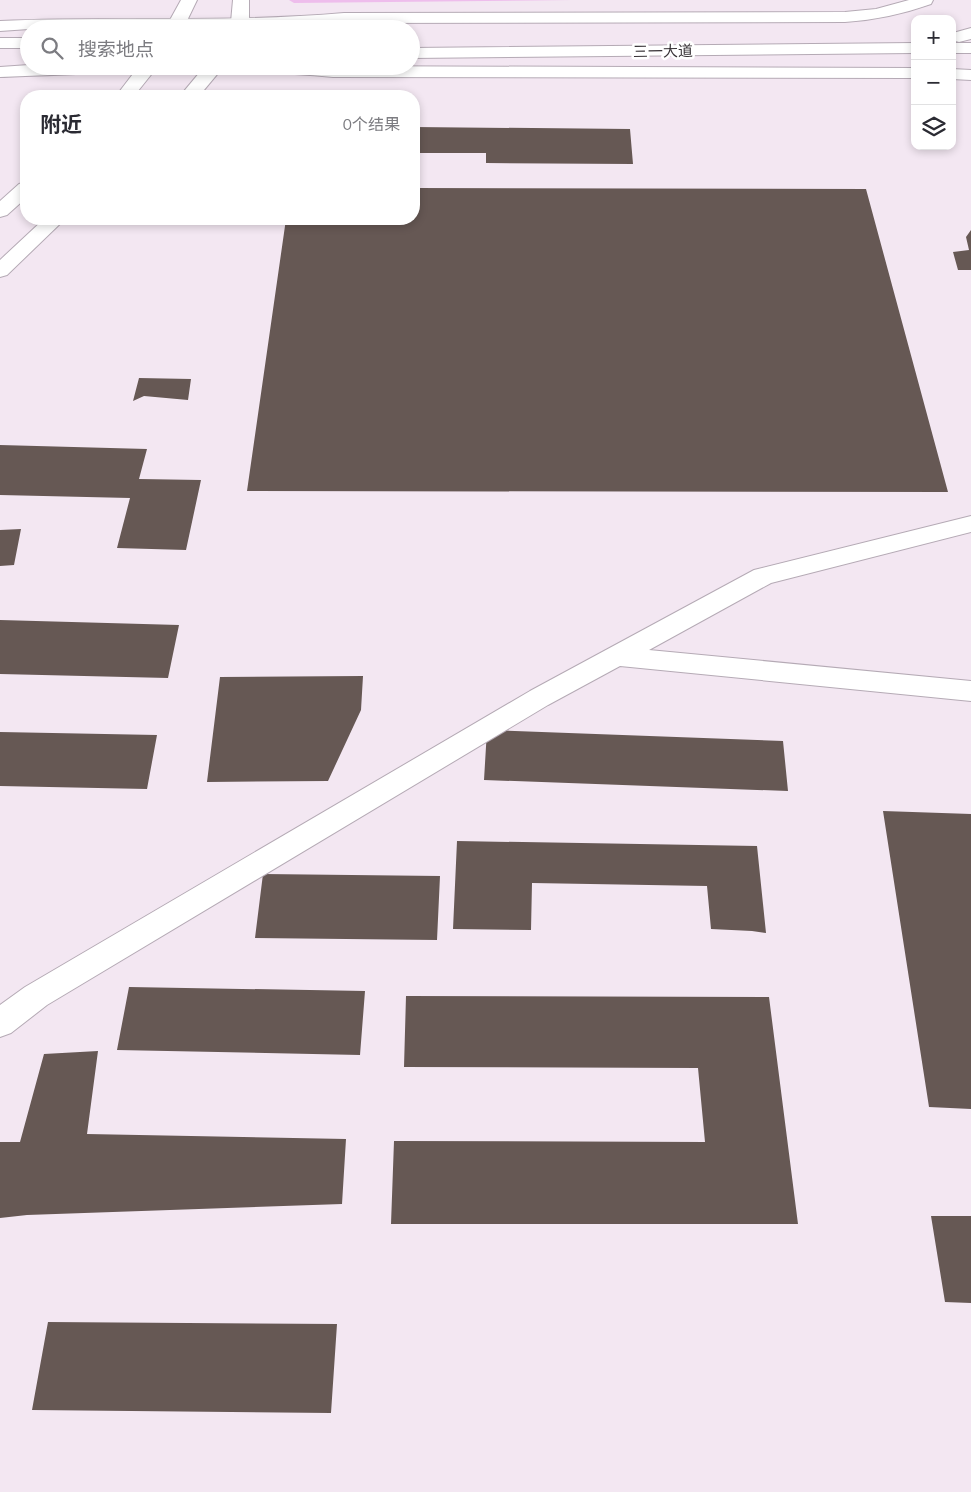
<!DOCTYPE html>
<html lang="zh">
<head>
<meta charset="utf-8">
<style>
	body { margin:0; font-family:Mulish,"Noto Sans SC",sans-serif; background:#f7f7f7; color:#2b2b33 }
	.controls { position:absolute; right:15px; top:15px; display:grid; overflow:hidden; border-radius:10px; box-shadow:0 2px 8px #0003 }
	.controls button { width:45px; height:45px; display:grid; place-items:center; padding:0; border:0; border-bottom:1px solid #e1e1e2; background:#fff; color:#2b2b33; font:25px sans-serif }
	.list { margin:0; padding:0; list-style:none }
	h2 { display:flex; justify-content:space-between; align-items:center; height:65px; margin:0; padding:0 20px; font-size:21px }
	h2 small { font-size:16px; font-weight:400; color:#7c7c81 }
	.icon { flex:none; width:28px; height:28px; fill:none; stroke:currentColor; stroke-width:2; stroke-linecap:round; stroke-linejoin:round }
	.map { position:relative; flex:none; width:971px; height:1492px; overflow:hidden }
	.search { position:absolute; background:#fff; box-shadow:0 2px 8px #0003; left:20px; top:20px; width:400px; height:55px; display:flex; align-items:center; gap:12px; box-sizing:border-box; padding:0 18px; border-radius:28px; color:#7c7c81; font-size:19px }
	.panel { position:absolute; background:#fff; box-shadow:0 2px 8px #0003; left:20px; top:90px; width:400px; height:135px; border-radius:20px }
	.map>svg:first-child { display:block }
	.green { fill:#eebdec }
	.building { fill:#665854 }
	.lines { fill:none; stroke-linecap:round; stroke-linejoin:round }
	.minor-casing { stroke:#b5aab5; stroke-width:2 }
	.major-casing { stroke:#b5aab5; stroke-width:2 }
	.highway-casing { stroke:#b5aab5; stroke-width:2 }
	.minor { fill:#fff; fill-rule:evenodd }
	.major { fill:#fff; fill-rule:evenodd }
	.highway { fill:#fff; fill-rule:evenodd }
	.labels { text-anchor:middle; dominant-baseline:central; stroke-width:5; stroke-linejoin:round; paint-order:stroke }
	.far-street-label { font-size:15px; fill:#363135; stroke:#fff }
</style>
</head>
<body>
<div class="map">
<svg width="971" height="1492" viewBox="0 0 971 1492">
	<rect width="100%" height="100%" fill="#f3e7f2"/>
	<path class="green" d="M289,0H573L294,3Z"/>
	<path class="building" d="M414,127L630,129L633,164L486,163V153H414Z
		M414,188L866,189L948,492L247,491L286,219H414Z
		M971,230V270H958L953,252L969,250L966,237Z
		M139,378L191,379L188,400L144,396L133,401Z
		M0,445L147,449L139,479L201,480L186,550L117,548L130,498L0,495Z
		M21,529L14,565L0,566V530Z
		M0,620L179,625L168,678L0,674Z
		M363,676L361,710L328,781L207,782L220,677Z
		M487,730L783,741L788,791L484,780Z
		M0,732L157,735L147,789L0,786Z
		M883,811L971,814V1109L929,1107Z
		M457,841L757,846L766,933L752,931L711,929L707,886L532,883L531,930L453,929Z
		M263,874L440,876L437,940L255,938Z
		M129,987L365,991L360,1055L117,1050Z
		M406,996L769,997L798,1224H391L394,1141L705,1142L698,1068L404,1067Z
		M98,1051L87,1134L346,1139L342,1204L27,1215L0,1218V1142H20L44,1054Z
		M931,1216H971V1303L945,1302Z
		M48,1322L337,1324L331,1413L32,1410Z"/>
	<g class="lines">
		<g class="minor-casing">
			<path id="minor" d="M909,0H933L931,4C903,14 875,20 845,22L344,23L298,27L29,29L0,31V21C114,16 230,23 344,13L845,12L876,9Z
				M29,65L915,68V78L333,77C222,66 111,73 0,77V67Z
				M952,69L971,70V80L952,79Z
				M971,516V532L771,583L649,650L971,681V701L620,666L548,705L47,1005L11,1033L0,1037V1005L25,987L530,691L754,570Z"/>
		</g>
		<g class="major-casing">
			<path id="major" d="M181,0H197L183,29H165Z
				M233,0H249V22L245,29H227L231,22Z
				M971,28V39L959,42L952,40L953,33Z
				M139,66H158L134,96H116Z
				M205,66H224L199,96H180Z
				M26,182V198L7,215L0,217V201L19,184Z
				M44,219H65L7,275L0,277V260Z"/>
		</g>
		<g class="highway-casing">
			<path id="highway" d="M0,38H29V48H0Z
				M915,43V53L411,58V48Z
				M952,43H971V53H952Z"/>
		</g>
		<use href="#minor" class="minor"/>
		<use href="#major" class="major"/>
		<use href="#highway" class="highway"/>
	</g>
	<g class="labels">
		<g class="far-street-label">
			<text transform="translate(663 51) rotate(-1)">三一大道</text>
		</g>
	</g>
</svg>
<div class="controls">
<button>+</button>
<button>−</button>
<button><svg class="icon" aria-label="layers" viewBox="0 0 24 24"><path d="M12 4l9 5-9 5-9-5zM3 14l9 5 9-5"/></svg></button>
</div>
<div class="search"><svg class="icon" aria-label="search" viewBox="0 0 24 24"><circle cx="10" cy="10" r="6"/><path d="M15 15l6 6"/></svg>搜索地点</div>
<section class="panel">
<h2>附近<small>0个结果</small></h2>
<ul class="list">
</ul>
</section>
</div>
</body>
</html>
